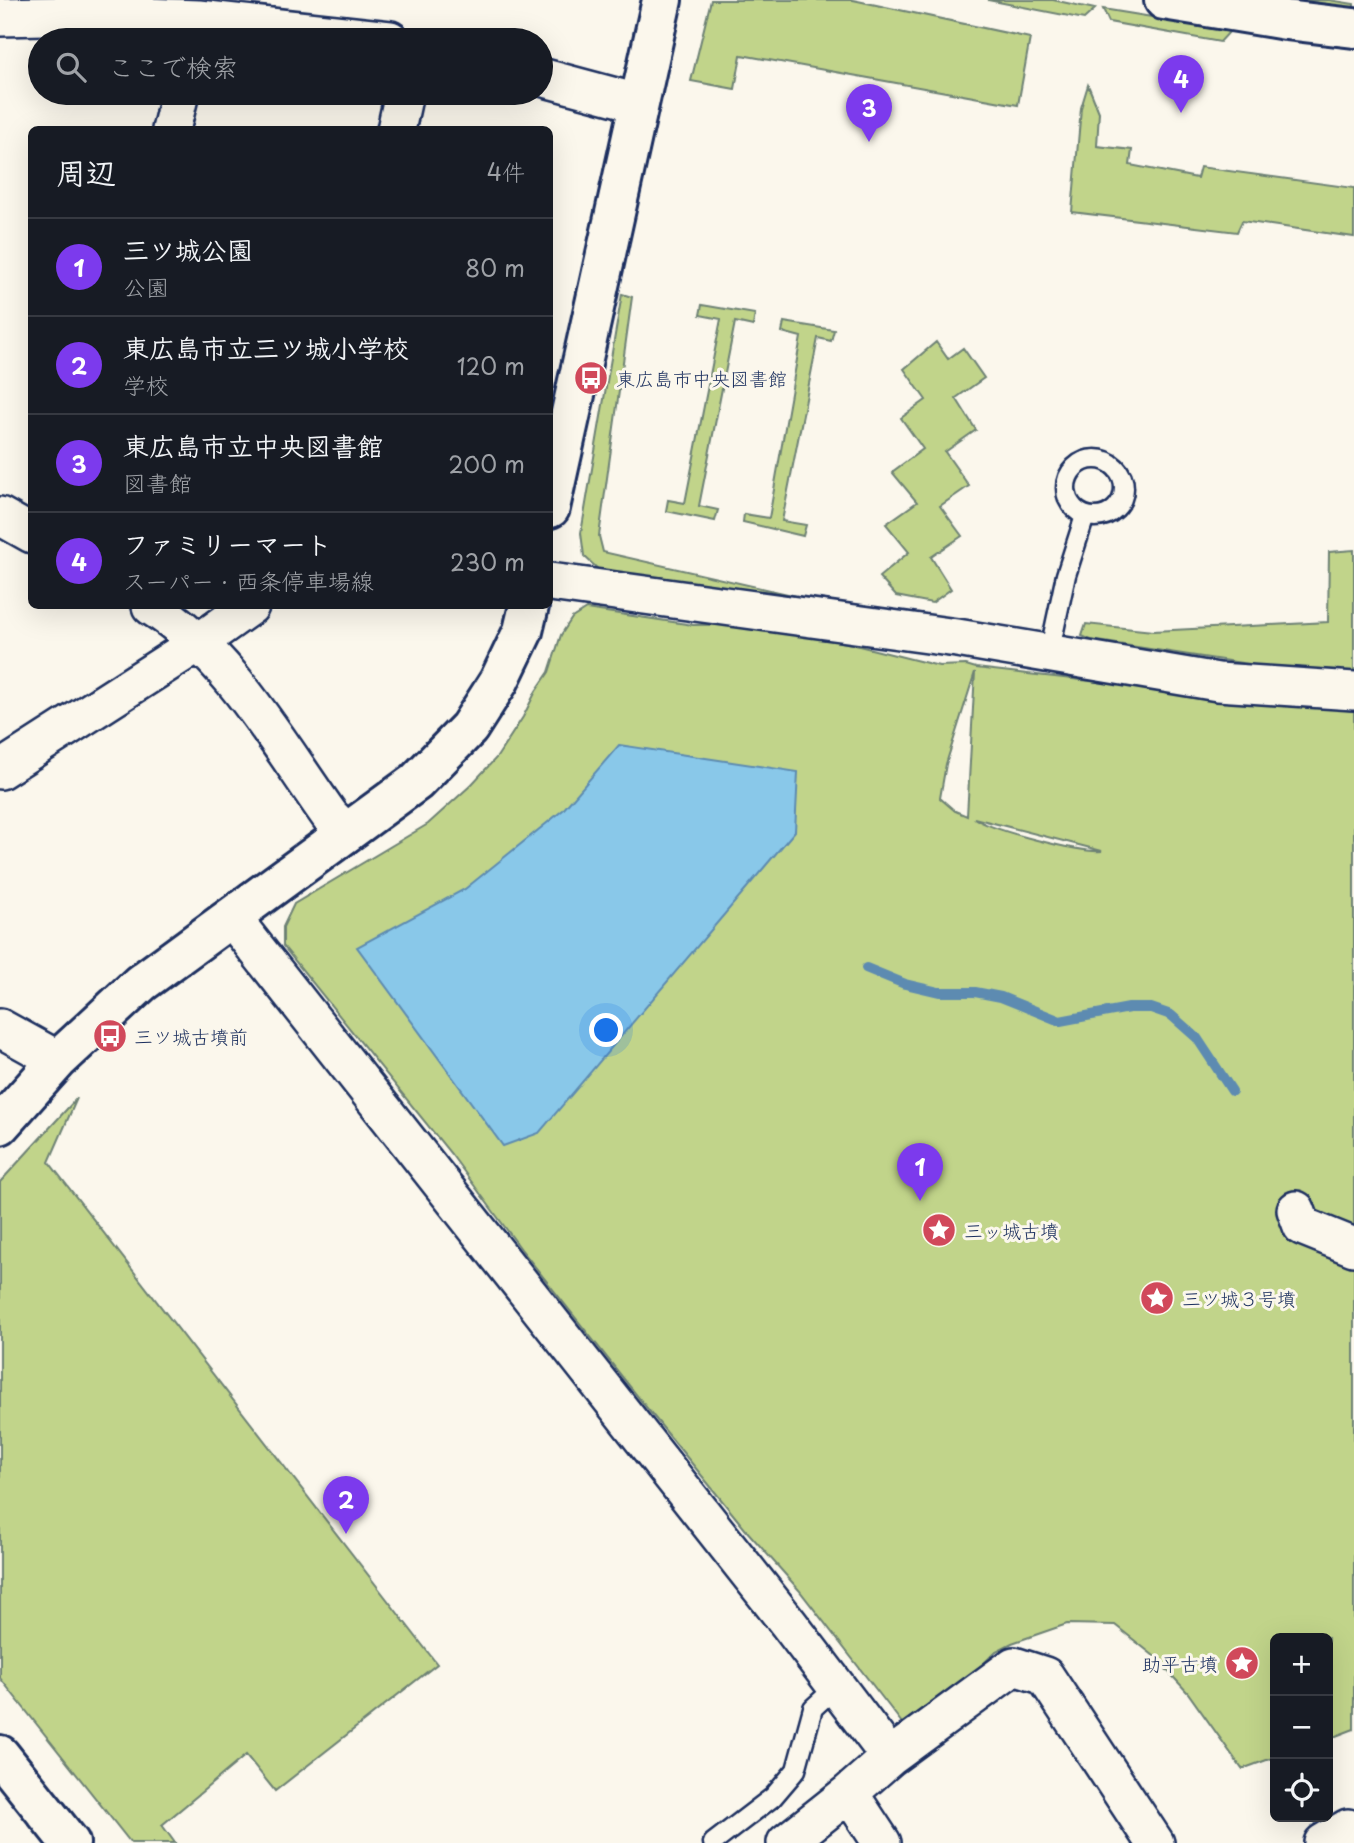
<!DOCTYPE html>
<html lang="ja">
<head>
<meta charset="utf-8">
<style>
	body { margin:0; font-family:"Playpen Sans","Klee One",sans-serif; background:#20242c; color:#f1f3f6 }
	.controls { position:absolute; right:21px; bottom:21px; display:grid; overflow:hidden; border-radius:10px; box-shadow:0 7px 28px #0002 }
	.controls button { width:63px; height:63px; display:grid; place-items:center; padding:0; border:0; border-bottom:2px solid #363941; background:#171b24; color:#f1f3f6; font:35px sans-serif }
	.you { position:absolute; left:607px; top:1031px; width:24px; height:24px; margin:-18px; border:5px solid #fff; border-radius:50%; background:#1a73e8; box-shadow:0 0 0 10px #1a73e833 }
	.badge { display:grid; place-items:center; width:46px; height:46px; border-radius:50%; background:#7c3aed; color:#fff; font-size:23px; font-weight:700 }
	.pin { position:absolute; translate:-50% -58px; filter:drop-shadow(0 2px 4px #0008) }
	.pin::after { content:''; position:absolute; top:37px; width:24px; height:21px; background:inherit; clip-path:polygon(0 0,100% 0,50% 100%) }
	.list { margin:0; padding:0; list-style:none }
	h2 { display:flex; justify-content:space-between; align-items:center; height:91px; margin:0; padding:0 28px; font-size:30px }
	h2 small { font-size:23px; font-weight:400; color:#9ea1a6 }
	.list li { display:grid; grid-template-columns:46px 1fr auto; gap:21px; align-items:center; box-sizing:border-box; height:98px; padding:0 28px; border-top:2px solid #363941 }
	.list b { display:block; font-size:26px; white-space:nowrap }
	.list p { margin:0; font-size:23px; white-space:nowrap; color:#9ea1a6 }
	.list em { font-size:23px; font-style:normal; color:#9ea1a6 }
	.icon { flex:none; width:38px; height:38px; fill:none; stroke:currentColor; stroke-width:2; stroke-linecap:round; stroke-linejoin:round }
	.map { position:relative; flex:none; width:1354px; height:1843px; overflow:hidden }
	.search { position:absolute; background:#171b24; box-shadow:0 7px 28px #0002; left:28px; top:28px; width:525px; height:77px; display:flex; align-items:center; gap:18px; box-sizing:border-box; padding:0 24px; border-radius:38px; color:#9ea1a6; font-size:26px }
	.panel { position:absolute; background:#171b24; box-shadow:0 7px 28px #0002; left:28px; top:126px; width:525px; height:483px; border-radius:10px }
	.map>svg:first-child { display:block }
	.green { fill:#c1d48a; stroke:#6e8274; stroke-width:2; fill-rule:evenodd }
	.water { fill:#89c8e9; stroke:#5d8bb1; stroke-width:2 }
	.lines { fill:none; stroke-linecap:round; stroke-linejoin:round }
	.stream { stroke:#5d8bb1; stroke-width:10 }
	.service-casing { stroke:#1b2f5e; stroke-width:23 }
	.minor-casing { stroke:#1b2f5e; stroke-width:42 }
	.tertiary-casing { stroke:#1b2f5e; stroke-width:44 }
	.secondary-casing { stroke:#1b2f5e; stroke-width:44 }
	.service { stroke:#fbf7ec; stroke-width:18 }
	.minor { stroke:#fbf7ec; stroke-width:37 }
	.tertiary { stroke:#fbf7ec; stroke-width:38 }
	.secondary { stroke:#fbf7ec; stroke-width:38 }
	.labels { text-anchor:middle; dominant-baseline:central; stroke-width:6; stroke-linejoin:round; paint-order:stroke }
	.poi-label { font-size:19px; fill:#1b2f5e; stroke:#fbf7ec; text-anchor:start }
</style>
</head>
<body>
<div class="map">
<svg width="1354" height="1843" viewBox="0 0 1354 1843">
	<rect width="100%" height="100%" fill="#fbf7ec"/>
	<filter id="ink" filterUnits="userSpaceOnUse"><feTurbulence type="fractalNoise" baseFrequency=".0143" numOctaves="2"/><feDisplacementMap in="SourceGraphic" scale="14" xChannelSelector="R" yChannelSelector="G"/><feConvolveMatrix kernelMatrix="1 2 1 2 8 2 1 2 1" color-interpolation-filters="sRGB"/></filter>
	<g filter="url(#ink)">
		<path class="green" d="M711,0H853L1030,38L1018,105L741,55L735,89L691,81Z
			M988,0H1053L1095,9L1084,19Z
			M1270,0H1329L1354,4V11Z
			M1103,9L1231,30L1220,42L1109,22Z
			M1088,85L1099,112L1097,146L1132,150L1130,165L1197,178L1200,167L1354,188V237L1242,221L1237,232L1072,212L1081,108Z
			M622,294L632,297L599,536L603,552L862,611L600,571L584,556L581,533Z
			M702,305L755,314L753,326L735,322L699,506L718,510L715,521L666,511L668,500L685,503L721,319L700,315Z
			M784,322L834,330L831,341L818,338L782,521L806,525L803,536L743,522L744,514L769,518L801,337L782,332Z
			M936,342L948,359L963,348L984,378L956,398L976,430L945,452L969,486L940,506L962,536L931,557L951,589L932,603L896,596L879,577L909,552L886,524L917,502L892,472L923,449L901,418L926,400L904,369Z
			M1354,550V671L1268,667L1091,640L1082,636L1086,624L1153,631L1328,622L1329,552Z
			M586,609L693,625L771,624L939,666L966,665L976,668L1354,711V1729L1328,1739V1638H1275V1757L1242,1769L1188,1693L1154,1656L1115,1625L1067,1624L1012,1643L996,1651L978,1669L902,1723L799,1590L745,1529L646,1407L521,1249L451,1154L283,946V927L294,904L428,824L471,785L497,757L523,717L536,691L549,672L561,635L572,618ZM975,672L967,816L955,811L940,798L946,764ZM974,818L1102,851C1079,853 991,830 974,818Z
			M77,1098L49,1162L437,1664L275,1791L246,1755L162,1825L175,1843H131L0,1678V1182Z"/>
		<path class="water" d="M619,745L798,772L795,831L539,1133L503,1146L357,947L465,889L563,810Z"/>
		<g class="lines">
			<path class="stream" d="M866,968L905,984L939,992H975L1001,997L1060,1021L1129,1008H1151L1171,1015L1197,1038L1232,1091"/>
			<g class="service-casing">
				<path id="service" d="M1066 488a29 29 0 1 1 58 0a29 29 0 1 1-58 0Z
					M1049,654L1066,575L1085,516
					M713,1843L773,1797L796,1770L813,1708L836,1687"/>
			</g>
			<g class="minor-casing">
				<path id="minor" d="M0,17L89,15L198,19L390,40
					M541,77L638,103
					M171,130L180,93
					M396,130L404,93
					M0,516L32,534
					M550,582L957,638L1218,682L1354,691
					M151,606C229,654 277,742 330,816L347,833
					M0,770L198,643L250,606
					M232,918L789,1624L890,1757
					M0,1028L58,1060
					M1296,1210L1302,1226L1354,1247
					M849,1793L882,1843
					M786,1843L849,1793L890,1757L1014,1666L1045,1676L1155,1843
					M1323,1843L1348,1828"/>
			</g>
			<g class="tertiary-casing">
				<path id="tertiary" d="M550,508L662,0
					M0,1125L58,1060L141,983L416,782L469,728L499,681L523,631L529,606
					M0,1755L70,1843"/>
			</g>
			<g class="secondary-casing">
				<path id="secondary" d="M1164,0L1286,20L1354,28"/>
			</g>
			<use href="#service" class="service"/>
			<use href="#minor" class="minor"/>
			<use href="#tertiary" class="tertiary"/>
			<use href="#secondary" class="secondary"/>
		</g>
	</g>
	<defs>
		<g id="bus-disc" transform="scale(1.75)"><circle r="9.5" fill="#d1495b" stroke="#fbf7ec"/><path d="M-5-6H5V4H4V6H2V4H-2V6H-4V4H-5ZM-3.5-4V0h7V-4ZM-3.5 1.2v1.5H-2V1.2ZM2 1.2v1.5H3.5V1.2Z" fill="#fff"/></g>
		<g id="sight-disc" transform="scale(1.75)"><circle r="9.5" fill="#d1495b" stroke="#fbf7ec"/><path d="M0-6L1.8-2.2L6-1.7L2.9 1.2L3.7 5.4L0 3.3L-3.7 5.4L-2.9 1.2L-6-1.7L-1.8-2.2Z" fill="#fff"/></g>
	</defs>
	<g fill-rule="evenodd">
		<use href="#bus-disc" x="591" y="378"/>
		<use href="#bus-disc" x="110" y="1036"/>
		<use href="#sight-disc" x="939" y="1230"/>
		<use href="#sight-disc" x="1157" y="1298"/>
		<use href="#sight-disc" x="1242" y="1663"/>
	</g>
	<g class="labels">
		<g class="poi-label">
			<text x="616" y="378">東広島市中央図書館</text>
			<text x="134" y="1036">三ツ城古墳前</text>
			<text x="964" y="1230">三ッ城古墳</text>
			<text x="1182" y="1298">三ツ城３号墳</text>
			<text x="1218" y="1663" text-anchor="end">助平古墳</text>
		</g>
	</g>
</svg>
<div class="controls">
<button>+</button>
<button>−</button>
<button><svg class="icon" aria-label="locate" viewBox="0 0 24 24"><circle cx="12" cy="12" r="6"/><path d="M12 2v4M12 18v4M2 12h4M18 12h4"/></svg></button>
</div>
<div class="you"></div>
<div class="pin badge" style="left:920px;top:1201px">1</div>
<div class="pin badge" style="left:346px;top:1534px">2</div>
<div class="pin badge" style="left:869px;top:142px">3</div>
<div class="pin badge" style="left:1181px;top:113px">4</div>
<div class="search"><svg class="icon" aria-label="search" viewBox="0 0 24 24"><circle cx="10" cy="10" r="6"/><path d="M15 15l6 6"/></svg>ここで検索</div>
<section class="panel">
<h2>周辺<small>4件</small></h2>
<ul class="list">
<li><span class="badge">1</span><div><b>三ツ城公園</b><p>公園</p></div><em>80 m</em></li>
<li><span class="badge">2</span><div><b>東広島市立三ツ城小学校</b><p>学校</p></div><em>120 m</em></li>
<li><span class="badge">3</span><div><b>東広島市立中央図書館</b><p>図書館</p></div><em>200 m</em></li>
<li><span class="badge">4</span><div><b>ファミリーマート</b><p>スーパー · 西条停車場線</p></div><em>230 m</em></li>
</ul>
</section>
</div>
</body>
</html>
